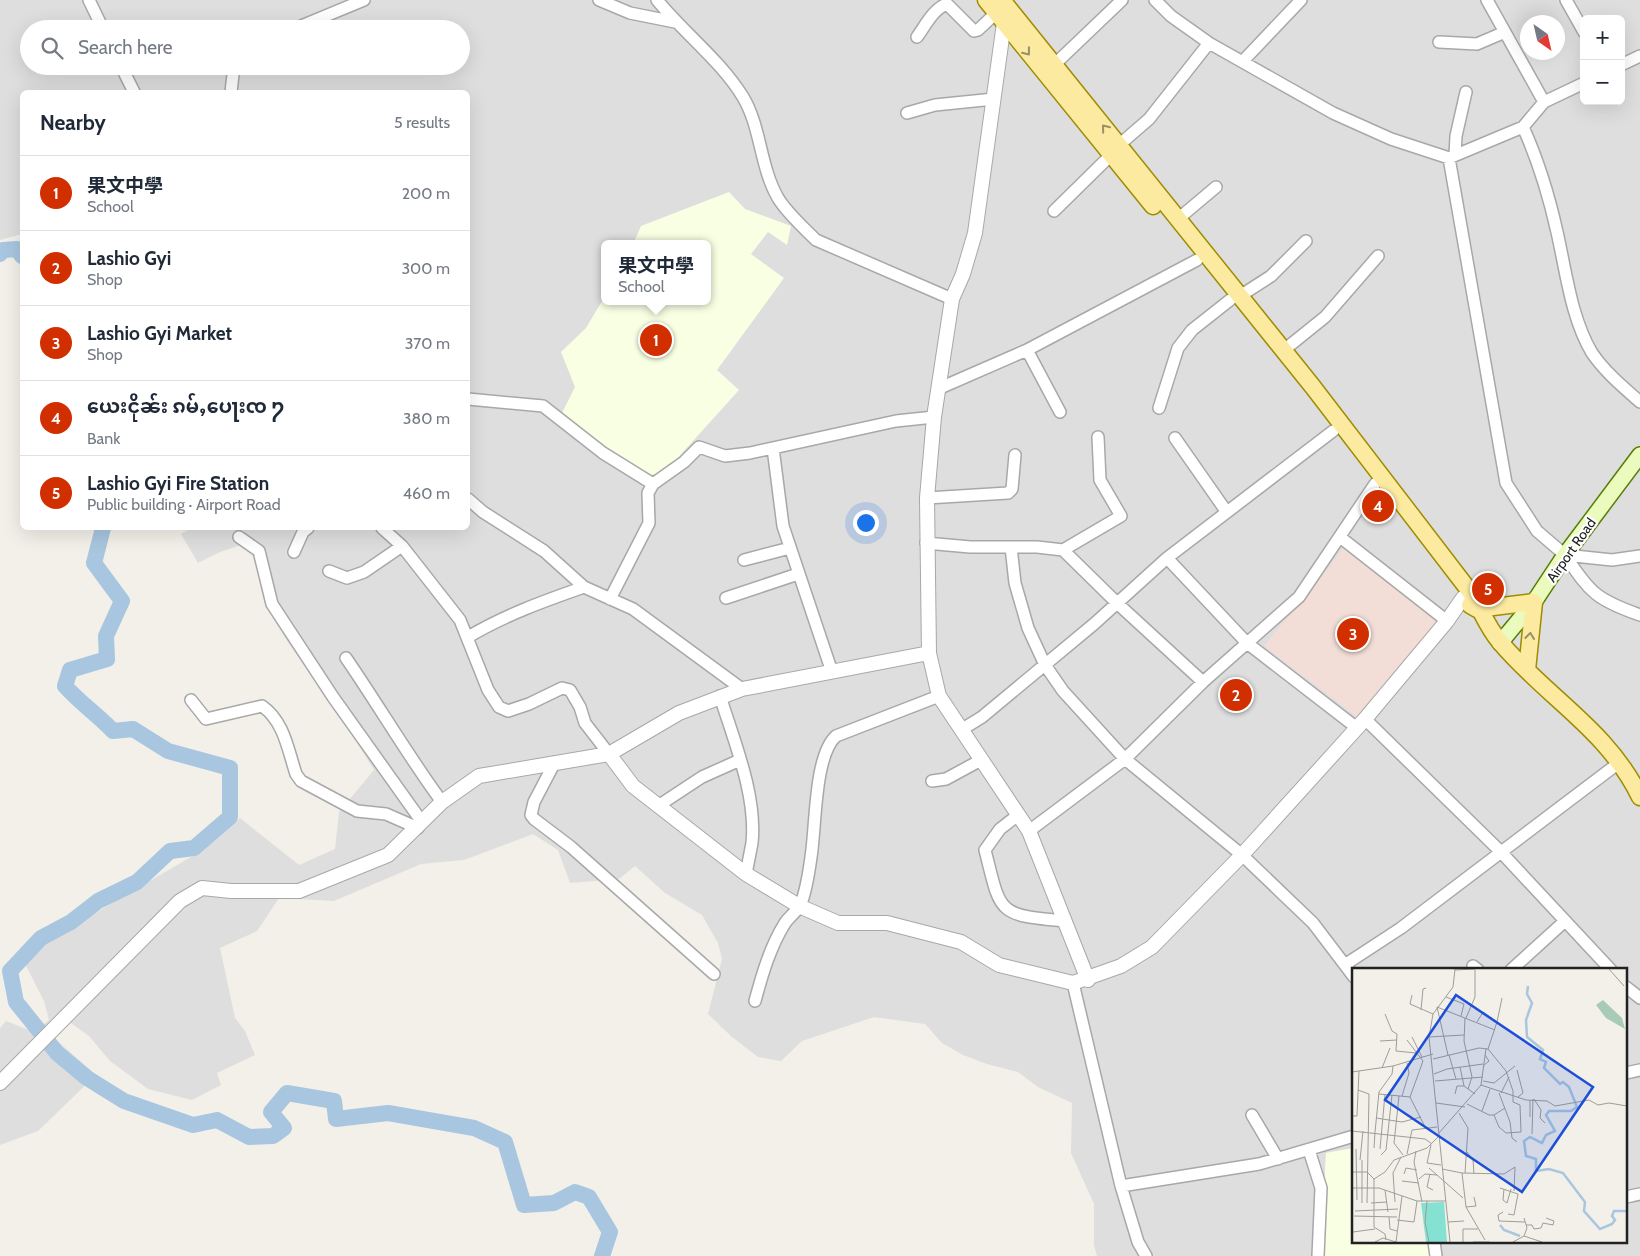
<!DOCTYPE html>
<html lang="en">
<head>
<meta charset="utf-8">
<style>
	body { margin:0; font-family:Cabin,"Noto Sans SC","Noto Sans Myanmar",sans-serif; background:#f6f6f7; color:#1f2937 }
	.controls { position:absolute; right:15px; top:15px; display:grid; overflow:hidden; border-radius:8px; box-shadow:0 5px 20px #0002 }
	.controls button { width:45px; height:45px; display:grid; place-items:center; padding:0; border:0; border-bottom:1px solid #e0e1e3; background:#fff; color:#1f2937; font:25px sans-serif }
	.compass { position:absolute; left:1520px; top:15px; width:45px; height:45px; border-radius:50%; background:#fff; box-shadow:0 5px 20px #0002; rotate:146deg }
	.you { position:absolute; left:865px; top:522px; width:18px; height:18px; margin:-12px; border:4px solid #fff; border-radius:50%; background:#1a73e8; box-shadow:0 0 0 8px #1a73e833 }
	.badge { display:grid; place-items:center; width:32px; height:32px; border-radius:50%; background:#d22f00; color:#fff; font-size:16px; font-weight:700 }
	.pin { position:absolute; translate:-50% -50%; border:2px solid #fff; box-shadow:0 1px 5px #0006 }
	.popup { position:absolute; left:601px; top:240px; width:110px; height:65px; box-sizing:border-box; display:grid; place-content:center; border-radius:8px; background:#fff; filter:drop-shadow(0 1px 4px #0005); font-size:16px; white-space:nowrap; color:#747a83 }
	.popup b { font-size:19px; color:#1f2937 }
	.popup::after { content:''; position:absolute; left:50%; top:100%; margin-left:-10px; border:10px solid transparent; border-top-color:#fff }
	.list { margin:0; padding:0; list-style:none }
	h2 { display:flex; justify-content:space-between; align-items:center; height:65px; margin:0; padding:0 20px; font-size:21px }
	h2 small { font-size:16px; font-weight:400; color:#747a83 }
	.list li { display:grid; grid-template-columns:32px 1fr auto; gap:15px; align-items:center; box-sizing:border-box; height:75px; padding:0 20px; border-top:1px solid #e0e1e3 }
	.list b { display:block; font-size:19px; white-space:nowrap }
	.list p { margin:0; font-size:16px; white-space:nowrap; color:#747a83 }
	.list em { font-size:16px; font-style:normal; color:#747a83 }
	.icon { flex:none; width:28px; height:28px; fill:none; stroke:currentColor; stroke-width:2; stroke-linecap:round; stroke-linejoin:round }
	.map { position:relative; flex:none; width:1640px; height:1256px; overflow:hidden }
	.search { position:absolute; background:#fff; box-shadow:0 5px 20px #0002; left:20px; top:20px; width:450px; height:55px; display:flex; align-items:center; gap:12px; box-sizing:border-box; padding:0 18px; border-radius:28px; color:#747a83; font-size:19px }
	.panel { position:absolute; background:#fff; box-shadow:0 5px 20px #0002; left:20px; top:90px; width:450px; height:440px; border-radius:8px }
	.map>svg:first-child { display:block }
	.residential { fill:#dfdede; fill-rule:evenodd }
	.commercial { fill:#f2ded7 }
	.education { fill:#f9ffe3 }
	.lines { fill:none; stroke-linecap:round; stroke-linejoin:round }
	.river { stroke:#a8c6df; stroke-width:16 }
	.minor-casing { stroke:#a8a8a8; stroke-width:14 }
	.tertiary-casing { stroke:#a8a8a8; stroke-width:16 }
	.secondary-casing { stroke:#557d03; stroke-width:18 }
	.primary-casing { stroke:#9e8d00; stroke-width:19 }
	.minor { stroke:#fff; stroke-width:11 }
	.tertiary { stroke:#fff; stroke-width:14 }
	.secondary { stroke:#eafbbd; stroke-width:15 }
	.primary { stroke:#fdeaa1; stroke-width:16 }
	.oneway { stroke:#9a9067 }
	.labels { text-anchor:middle; dominant-baseline:central; stroke-width:4.5; stroke-linejoin:round; paint-order:stroke }
	.street-label { font-size:14px; fill:#212121; stroke:#fff }
	.inset-river { fill:none; stroke:#a8c6df; stroke-width:2.5 }
	.inset-road { fill:none; stroke:#9e9d98; stroke-width:1 }
	.view { fill:#1d4ed8; fill-opacity:0.15; stroke:#1d4ed8; stroke-width:2.5 }
	.inset-edge { fill:none; stroke:#212121; stroke-width:2.5 }
</style>
</head>
<body>
<div class="map">
<svg width="1640" height="1256" viewBox="0 0 1640 1256">
	<rect width="100%" height="100%" fill="#f2f0e8"/>
	<path class="residential" d="M0,0H1640V1256H1430L1428,1242H1626V970H1354V1148L1326,1153L1321,1256H1097L1094,1245V1204L1071,1153L1072,1103L1038,1087L1018,1072L987,1064L963,1055L942,1043L925,1024L874,1017L802,1041L781,1061L758,1057L732,1037L708,1014L722,959L718,943L702,915L665,893L635,866L619,879L570,883L558,850L533,834L464,860L421,864L334,901L279,898L257,931L220,948L235,1018L245,1031L255,1055L217,1073L221,1085L192,1100L148,1089L110,1061L89,1036L68,1021L53,1037L96,1075L38,1131L0,1145V1028L6,1021L34,1032L49,1020L44,1001L25,964L49,940L196,854L240,818L299,865L335,849L339,812L374,770L338,712L289,644L266,605L257,558L244,544L220,552L198,563L181,534L192,528H468V92H22V234L0,240ZM1584,19H1621V101H1584ZM1528,22H1558V52H1528ZM29,29H461V66H29ZM605,244H707V301H605Z"/>
	<path class="commercial" d="M1345,547L1442,622L1357,717L1264,646Z"/>
	<path class="education" d="M729,192L745,209L791,226L787,245L768,232L751,254L784,278L717,370L739,390L664,473L650,475L560,417L575,387L561,352L586,328L605,296V301H707V244H633L641,226Z
		M1354,1148V1242H1428L1430,1256H1321L1326,1153Z"/>
	<g class="lines">
		<path class="river" d="M0,254L3,250L17,249L22,256
			M103,528L94,563L122,601L106,636L107,659L70,670L65,686C80,703 98,715 113,731L133,729L168,751L230,768V817L194,848L170,851L137,882L98,901L71,922L41,938L10,971L16,1002L57,1053L87,1078L124,1101L193,1125L217,1120L249,1137L273,1136L284,1128L271,1112L287,1093L334,1101L336,1119L388,1113L474,1128L505,1142L524,1205L554,1203L575,1192L589,1197L610,1232L602,1256"/>
		<g class="minor-casing">
			<path id="minor" d="M89,0L103,29
				M599,0L630,13L675,22
				M657,0C684,33 720,60 743,97C761,127 760,167 778,198C787,213 803,227 816,240L952,299
				M1155,0L1171,16L1209,43L1333,113L1391,139L1449,158L1523,127L1544,102L1584,83
				M1487,0L1544,102
				M1566,0L1584,32
				M294,29L364,0
				M917,37C925,26 934,8 947,4L974,31L978,30L996,13
				M1439,42L1477,44L1505,32
				M1243,61L1301,0
				M1054,65L1122,0
				M1621,65L1640,56
				M121,66L134,92
				M231,92L234,66
				M907,113L935,105L994,99
				M1523,127C1538,160 1549,196 1557,232C1566,271 1571,318 1592,353C1605,372 1623,387 1640,402
				M1119,145L1149,119L1209,43
				M1455,155L1456,136L1466,92
				M1449,158L1506,483L1537,531L1565,555L1612,560L1640,556
				M1054,211L1111,155
				M1178,219L1216,187
				M1240,296L1271,276L1306,241
				M1027,350L1060,412
				M1284,350L1325,317L1378,256
				M940,388L1027,350L1197,260
				M468,399L543,406L603,453L653,484L648,493L649,523L610,599
				M1159,408L1178,348L1192,330L1230,300
				M1175,438L1226,511
				M773,448L783,526L832,672
				M653,484L684,462L699,447L725,456L750,453L896,421L934,417
				M927,498L1008,493L1012,489L1015,455
				M468,499L483,512L544,551L584,587L633,609L742,689
				M382,528L402,546L460,620L488,690L499,707L508,711L529,704L562,688L570,690L580,707L585,723L609,754
				M239,537L259,551L272,604L333,697L422,822
				M1340,537L1447,621
				M926,543L970,547H1037L1063,550L1118,604L1203,682
				M1011,547L1015,583L1028,628L1045,665L1063,691L1125,759L1242,855L1313,923L1354,977
				M1063,550L1121,516L1100,480L1098,437
				M294,552L303,532L308,528
				M1565,555C1590,593 1597,600 1640,615
				M1167,558L1247,643L1357,728
				M744,560L790,548
				M329,571L347,578L364,572L402,546
				M726,598L798,574
				M468,637C505,615 544,601 584,587
				M346,658C379,706 408,756 442,802
				M720,696C734,741 757,796 752,843C750,853 748,864 746,874
				M191,700L206,719L262,706C284,721 288,750 296,774L301,781L357,811L386,814L418,828
				M1365,719L1500,851L1611,970
				M961,730L982,717L1094,624L1167,558L1333,431
				M555,762L534,802L531,815L534,819L571,847L714,974
				M932,781L946,779L981,760
				M658,806L702,777L740,760
				M1018,815L1000,829L985,850C1001,913 996,915 1064,921
				M1029,831L1125,759L1203,682L1299,597L1375,484
				M1346,964L1401,928L1620,762
				M1473,966L1478,970
				M1511,970L1565,921
				M1073,983L1121,1186L1138,1242L1146,1256
				M1626,987L1640,998
				M755,1001C762,975 770,947 785,923C789,917 796,912 800,906C806,892 809,872 811,857C816,827 814,756 836,736L939,696
				M1626,1073L1640,1070
				M1252,1115L1278,1159
				M1309,1150L1321,1188L1318,1256
				M1121,1186L1259,1164L1354,1136
				M1626,1197L1640,1194
				M1434,1242L1436,1256"/>
		</g>
		<g class="tertiary-casing">
			<path id="tertiary" d="M1004,23L975,233L963,274L952,299L934,417L927,498L929,653L939,696L1029,831L1088,980
				M609,754L633,786L746,874L799,906L838,923H887L961,942L999,965L1073,983L1121,966L1152,947L1242,855L1365,719L1447,621L1463,598
				M0,1083L180,901L202,888L231,891H299L388,855L442,802L479,776L609,754L679,713L742,689L929,653"/>
		</g>
		<g class="secondary-casing">
			<path id="secondary" d="M1500,643L1534,602L1565,555L1640,455"/>
		</g>
		<g class="primary-casing">
			<path id="primary" d="M986,0L1153,206
				M1002,0L1313,387L1471,593C1481,609 1487,627 1500,642C1546,697 1608,730 1640,797
				M1470,605L1477,609L1534,602L1527,670"/>
		</g>
		<use href="#minor" class="minor"/>
		<use href="#tertiary" class="tertiary"/>
		<use href="#secondary" class="secondary"/>
		<use href="#primary" class="primary"/>
	</g>
	<defs><path id="oneway-chevron" d="M-2-3.5L2.5 0L-2 3.5" fill="none" stroke-width="1.6" stroke-linecap="round" stroke-linejoin="round" transform="scale(1.25)"/></defs>
	<g class="oneway">
		<use href="#oneway-chevron" transform="translate(1027 52) rotate(52)"/>
		<use href="#oneway-chevron" transform="translate(1105 128) rotate(-129)"/>
		<use href="#oneway-chevron" transform="translate(1530 636) rotate(-83)"/>
	</g>
	<g class="labels">
		<g class="street-label">
			<text transform="translate(1571 550) rotate(-55)">Airport Road</text>
		</g>
	</g>
	<g transform="translate(1352 968)">
		<rect width="275" height="275" fill="#f2f0e8"/>
		<path d="M251,32L270,50L273,61L254,50L244,37Z" fill="#a8cbb5"/>
		<path d="M92,234L95,274H74L69,235Z" fill="#85e1d2"/>
		<path class="inset-river" d="M176,18L175,26L180,35L174,52L175,69L191,82L188,91L194,94L192,100L208,116L211,114L217,119L225,139L219,143H197L194,147L203,163L194,167L190,175L178,169L172,173L174,188L184,191V203L197,201L211,205L233,234L232,243L248,261L260,256L263,252L260,248L262,243H275M148,257L152,262L168,268"/>
		<path class="inset-road" d="M257,1L272,18M103,2L123,1M60,27L58,36L81,46M94,29L112,36L109,48M69,42L71,21L74,20M33,46L40,63L45,66L44,83L64,85M113,50L112,73L120,109L116,121M114,50L123,29V2M125,54L131,44L145,54L136,81M145,54L150,30M60,69L70,89M77,69L112,67M55,72L71,93L58,129M28,73L45,72M96,87L85,39L143,62M97,87L104,111M81,91L127,80L136,81L154,103L161,123V134L168,137L169,164L154,165L147,159L142,147L153,140M131,98L137,93L133,87M108,99L112,118L123,126M30,100L38,80M165,102L171,125L166,129M0,104L41,98L81,86M82,106L95,101L131,96M83,113L131,109M131,113L142,115L163,98M129,117L174,132L195,133L203,138L237,132L246,137L257,135L275,138M6,122L17,126L15,235M147,125L158,154L160,170L165,174M149,125L157,109M27,126L58,129L74,161M103,126L105,118H112M47,128L42,175L51,187M50,128L57,105L55,95M182,131L189,142L188,150L193,155M84,135L113,139M115,136L137,147H142M130,143L138,121M107,145L116,160L113,205M0,148H5L7,103M178,149V132M24,150L50,154L69,149M0,163L73,171L80,176M23,164L27,124L40,106L41,98M87,165L129,117L134,81M180,166L181,131M79,177L75,195L89,197M22,180L23,164M4,181L5,232M28,181L33,126M64,183L62,194L70,234M115,184L121,192L122,206M55,186L60,162L85,159M29,187L34,182L40,127M8,192L11,163M10,192V235M77,200L111,230M90,201L110,205L152,206L163,199L162,223M0,204H15L22,211V259L33,266L34,272M110,205L114,239L133,272M52,206L54,200L65,202M78,206L75,219L81,222M22,211L33,204L42,192L75,180L86,169M67,211L73,206L85,207M50,213L67,215M0,220H27L65,233H94M148,220L166,226L162,247L156,246M152,221L151,232L155,235L159,221M33,222L36,244M75,233L73,254L77,274M43,234L41,205L49,189M19,235L35,234M114,239L124,238L122,229M3,243L46,241M151,244L146,247L147,253L173,254M2,248L45,249M37,249L38,261L45,263M172,250L175,260L172,268M45,252L62,254L65,233M96,254L112,253M174,257H180L182,261L189,260L191,255L201,257L202,253L194,250M1,264L23,261M23,274L31,270L44,274M44,274L50,228M98,274L77,69L81,46L101,19L103,1M111,274V261H126M121,274H138M161,274L172,268L190,274"/>
		<path class="view" d="M104,27L241,119L170,224L33,132Z"/>
		<rect width="275" height="275" class="inset-edge"/>
	</g>
</svg>
<div class="controls">
<button>+</button>
<button>−</button>
</div>
<svg class="compass" viewBox="-18 -18 36 36"><path d="M0-13l5 13h-10z" fill="#e53935"/><path d="M0 13l5-13h-10z" fill="#747a83"/></svg>
<div class="you"></div>
<div class="pin badge" style="left:656px;top:340px">1</div>
<div class="popup"><b>果文中學</b>School</div>
<div class="pin badge" style="left:1236px;top:695px">2</div>
<div class="pin badge" style="left:1353px;top:634px">3</div>
<div class="pin badge" style="left:1378px;top:506px">4</div>
<div class="pin badge" style="left:1488px;top:589px">5</div>
<div class="search"><svg class="icon" aria-label="search" viewBox="0 0 24 24"><circle cx="10" cy="10" r="6"/><path d="M15 15l6 6"/></svg>Search here</div>
<section class="panel">
<h2>Nearby<small>5 results</small></h2>
<ul class="list">
<li><span class="badge">1</span><div><b>果文中學</b><p>School</p></div><em>200 m</em></li>
<li><span class="badge">2</span><div><b>Lashio Gyi</b><p>Shop</p></div><em>300 m</em></li>
<li><span class="badge">3</span><div><b>Lashio Gyi Market</b><p>Shop</p></div><em>370 m</em></li>
<li><span class="badge">4</span><div><b>ယေးငိုၼ်း ၵမ်ႇပေႃးၸ ႒</b><p>Bank</p></div><em>380 m</em></li>
<li><span class="badge">5</span><div><b>Lashio Gyi Fire Station</b><p>Public building · Airport Road</p></div><em>460 m</em></li>
</ul>
</section>
</div>
</body>
</html>
